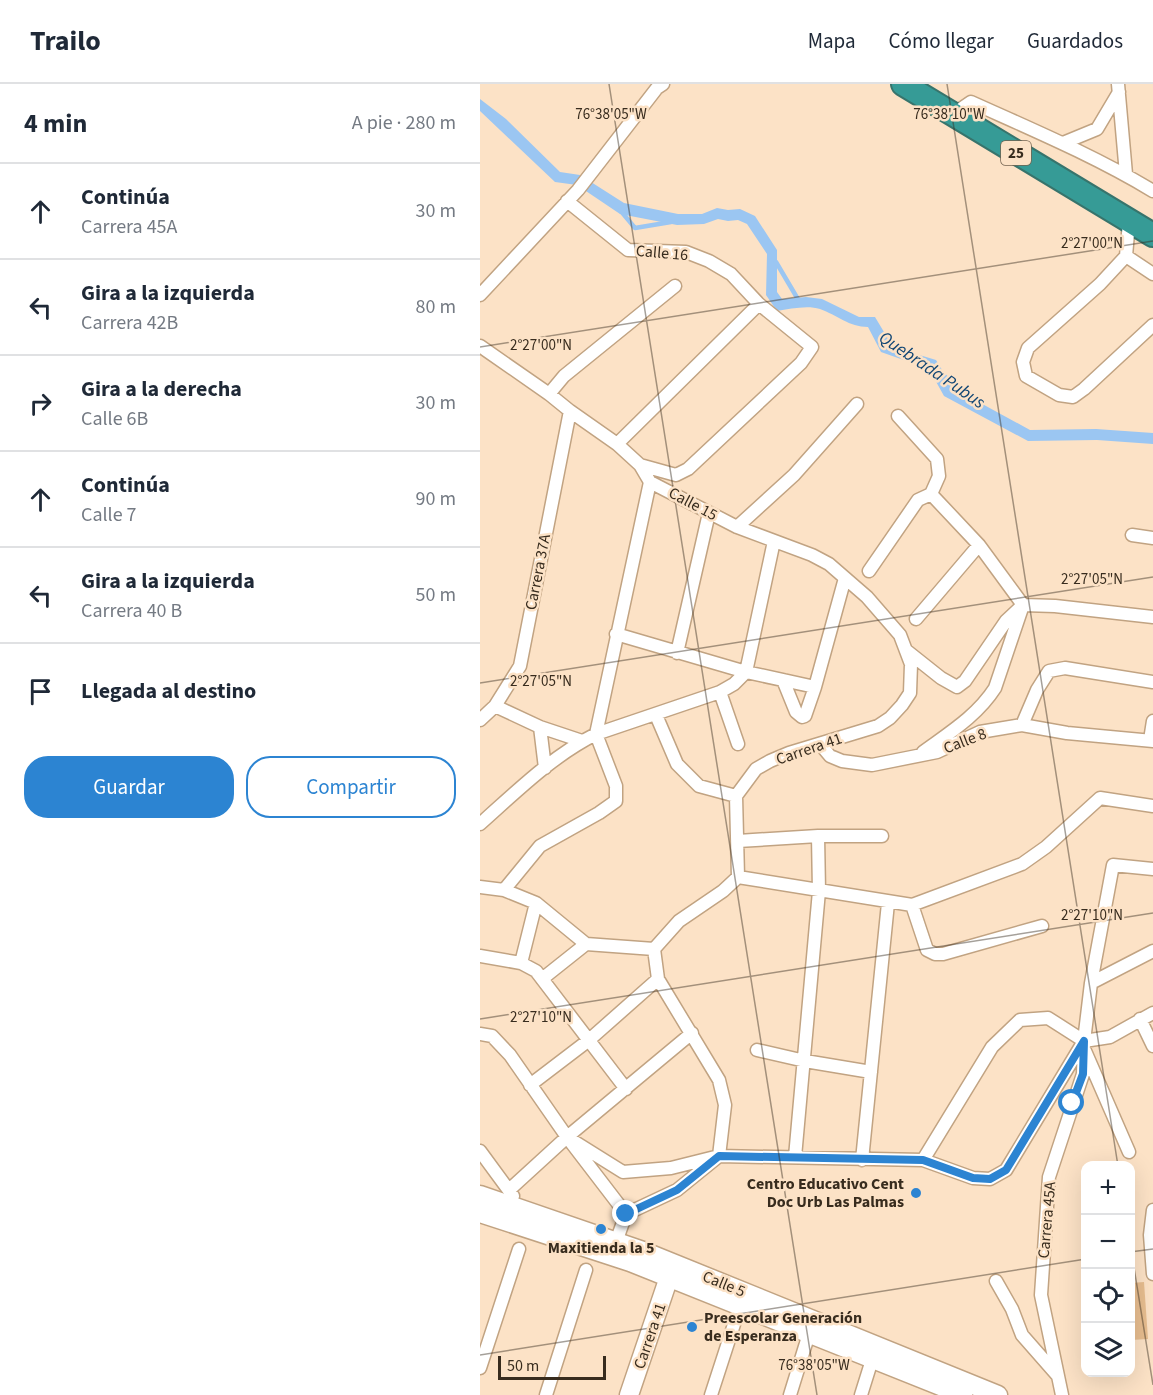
<!DOCTYPE html>
<html lang="es">
<head>
<meta charset="utf-8">
<style>
	body { margin:0; font-family:"Source Sans 3",sans-serif; background:#f6f6f7; color:#1f2937 }
	.controls { position:absolute; right:18px; bottom:18px; display:grid; overflow:hidden; border-radius:12px; box-shadow:0 6px 24px #0002 }
	.controls button { width:54px; height:54px; display:grid; place-items:center; padding:0; border:0; border-bottom:2px solid #e0e1e3; background:#fff; color:#1f2937; font:30px sans-serif }
	.scale { position:absolute; left:18px; bottom:15px; width:108px; box-sizing:border-box; padding-left:6px; border:3px solid #382c1e; border-top:0; font-size:16px; line-height:21px; white-space:nowrap; color:#382c1e; -webkit-text-stroke:4px #fce2c6; paint-order:stroke }
	.stop { position:absolute; width:18px; height:18px; margin:-14px; border:4px solid #2c84d2; border-radius:50%; background:#fff }
	.stop.end { background:#2c84d2; border-color:#fff; box-shadow:0 2px 6px #0008 }
	.list { margin:0; padding:0; list-style:none }
	h2 { display:flex; justify-content:space-between; align-items:center; height:78px; margin:0; padding:0 24px; font-size:26px }
	h2 small { font-size:20px; font-weight:400; color:#747a83 }
	.list li { display:grid; grid-template-columns:39px 1fr auto; gap:18px; align-items:center; box-sizing:border-box; height:96px; padding:0 24px; border-top:2px solid #e0e1e3 }
	.list b { display:block; font-size:22px; white-space:nowrap }
	.list p { margin:0; font-size:20px; white-space:nowrap; color:#747a83 }
	.list em { font-size:20px; font-style:normal; color:#747a83 }
	.actions { display:flex; gap:12px; padding:18px 24px }
	.actions a { flex:1; padding:14px 0; border:2px solid #2c84d2; border-radius:24px; text-align:center; font-size:21px; color:#2c84d2 }
	.actions .main { background:#2c84d2; color:#fff }
	.icon { flex:none; width:33px; height:33px; fill:none; stroke:currentColor; stroke-width:2; stroke-linecap:round; stroke-linejoin:round }
	.map { position:relative; flex:none; width:673px; height:1311px; overflow:hidden }
	header { display:flex; align-items:center; gap:36px; box-sizing:border-box; height:84px; padding:0 30px; background:#fff; border-bottom:2px solid #e0e1e3 }
	header strong { font-size:28px }
	nav { display:flex; gap:33px; margin-inline-start:auto; font-size:21px }
	main { display:flex }
	aside { flex:1; background:#fff }
	.map>svg:first-child { display:block }
	.green { fill:#e7bd8f }
	.water { fill:#9bc6f2 }
	.lines { fill:none; stroke-linecap:round; stroke-linejoin:round }
	.stream { stroke:#9bc6f2; stroke-width:4.5 }
	.street-casing { stroke:#c1a382; stroke-width:15 }
	.secondary-casing { stroke:#c1a382; stroke-width:21 }
	.highway-casing { stroke:#37746c; stroke-width:26 }
	.street { stroke:#fff; stroke-width:12 }
	.secondary { stroke:#fff; stroke-width:18 }
	.highway { stroke:#369b96; stroke-width:22 }
	.route { stroke:#2c84d2; stroke-width:8 }
	.ticks { fill:none; stroke:#382c1e; stroke-width:1.5; stroke-opacity:0.45 }
	.poi-dot { fill:#2c84d2; stroke:#fce2c6; stroke-width:2 }
	.labels { text-anchor:middle; dominant-baseline:central; stroke-width:5; stroke-linejoin:round; paint-order:stroke }
	.shield { fill:#fce2c6; stroke:#736350; stroke-width:1.5 }
	.shield-label { font-size:15px; font-weight:bold; fill:#382c1e }
	.street-label { font-size:16px; fill:#382c1e; stroke:#fce2c6 }
	.poi-label { font-size:16px; font-weight:bold; fill:#382c1e; stroke:#fce2c6; text-anchor:end }
	.water-label { font-size:18px; font-style:italic; fill:#114674; stroke:#fce2c6 }
	.ticks-label { font-size:15px; text-anchor:middle; fill:#382c1e; stroke:#fce2c6; stroke-width:5; stroke-linejoin:round; paint-order:stroke }
</style>
</head>
<body>
<header>
<strong>Trailo</strong>
<nav><a>Mapa</a><a>Cómo llegar</a><a>Guardados</a></nav>
</header>
<main>
<aside>
<h2>4 min<small>A pie · 280 m</small></h2>
<ul class="list">
<li><svg class="icon" aria-label="ahead" viewBox="0 0 24 24"><path d="M12 20V5M6 11l6-6 6 6"/></svg><div><b>Continúa</b><p>Carrera 45A</p></div><em>30 m</em></li>
<li><svg class="icon" aria-label="left" viewBox="0 0 24 24"><path d="M17 20v-9H6M10 6l-5 5 5 5"/></svg><div><b>Gira a la izquierda</b><p>Carrera 42B</p></div><em>80 m</em></li>
<li><svg class="icon" aria-label="right" viewBox="0 0 24 24"><path d="M7 20v-9h11M14 6l5 5-5 5"/></svg><div><b>Gira a la derecha</b><p>Calle 6B</p></div><em>30 m</em></li>
<li><svg class="icon" aria-label="ahead" viewBox="0 0 24 24"><path d="M12 20V5M6 11l6-6 6 6"/></svg><div><b>Continúa</b><p>Calle 7</p></div><em>90 m</em></li>
<li><svg class="icon" aria-label="left" viewBox="0 0 24 24"><path d="M17 20v-9H6M10 6l-5 5 5 5"/></svg><div><b>Gira a la izquierda</b><p>Carrera 40 B</p></div><em>50 m</em></li>
<li><svg class="icon" aria-label="arrive" viewBox="0 0 24 24"><path d="M6 21V4h12l-3 4 3 4H6"/></svg><div><b>Llegada al destino</b></div></li>
</ul>
<div class="actions"><a class="main">Guardar</a><a>Compartir</a></div>
</aside>
<div class="map">
<svg width="673" height="1311" viewBox="0 0 673 1311">
	<rect width="100%" height="100%" fill="#fce2c6"/>
	<path class="green" d="M664,1198L668,1255L651,1256V1199Z"/>
	<path class="water" d="M0,15L26,35L80,88L100,91L144,119L198,130H222L237,124L248,126L260,125L275,132L297,166V208L302,215L326,213L342,215L379,233H395L413,263L456,276L473,304L550,346L616,345L673,349V360L617,356L548,357L464,312L449,285L401,268L388,243C369,243 357,231 340,225C327,221 310,225 297,227L286,211L287,170L267,140L258,136L248,137L238,135L224,140L197,141L140,130L97,101L75,98L0,27Z"/>
	<g class="lines">
		<path class="stream" d="M140,126L155,144L191,138
			M296,178L319,217
			M463,291L491,315"/>
		<g class="street-casing">
			<path id="street" d="M638,0L646,90
				M472,31L491,18C553,46 615,72 673,107
				M583,59L617,45L639,8
				M87,117L148,166L206,168L229,177L251,190L279,220L332,263L321,279L208,385L196,391L160,381
				M649,138L646,172L620,200L548,264L543,278L546,292L579,311L593,313L604,305L673,241
				M646,172L673,190
				M0,211L98,106L177,4L183,0
				M0,262L69,310L90,327L137,360L160,381L170,398L257,443L332,471L349,480L387,513L420,551L431,580L430,609L422,621L410,634L398,642L309,669L290,677L276,685L256,712L258,793
				M69,310L84,292L195,202
				M418,332L457,375L459,392L451,410
				M137,360L279,220
				M451,410L499,461L543,521
				M257,443L314,391L377,320
				M652,451L673,454
				M389,487L438,416L451,410
				M543,521L575,522L673,533
				M436,535L499,461
				M136,550L266,588L335,603
				M427,567L461,594L477,603L485,597L526,537L542,522
				M197,569L229,429
				M303,596L316,628L322,633L325,632L335,603L365,494
				M240,608L258,660
				M15,622L60,643L102,657
				M176,631L197,680L219,702L256,712
				M0,636L15,622L40,582L90,327
				M542,641L557,606L569,587L585,584L673,598
				M60,643L65,684
				M670,656L673,637
				M340,660L350,672L362,677L392,681L457,668L500,648L542,641L587,649L673,657
				M443,668C469,649 497,632 515,604L543,521
				M0,740C36,708 72,672 116,650L240,608L254,600L266,588L294,457
				M258,757L338,752H402
				M258,793L432,821L542,780L566,763L620,714L673,722
				M0,803L24,806L56,819L106,860L174,865
				M24,806L60,762L119,729L136,717V702L116,650L170,398
				M56,819L41,879L56,887L146,1005
				M432,821L447,866L455,870H463L562,842
				M174,865L199,837L243,807L258,793
				M0,872L41,879
				M62,895L106,860
				M611,899L673,867
				M660,935L673,962
				M0,950L12,952L30,971L87,1053L146,1130L136,1158
				M604,957L630,953L673,929
				M277,966L325,977L391,988
				M605,967L649,1068
				M50,1001L109,956L178,895
				M87,1053L143,1088L191,1084L239,1072L443,1076L493,1094L510,1095L526,1086L604,957
				M0,1067L33,1112
				M315,1073L339,807L338,752
				M382,1076L408,819
				M443,1076L512,963L540,936L568,934L604,957
				M29,1106L87,1053L212,949
				M673,1126L670,1151L673,1190
				M146,1130L197,1106L239,1072L245,1021L239,996L178,895L174,865
				M516,1197L532,1225L542,1251L578,1292
				M0,1284L39,1165
				M66,1311L106,1186
				M231,1311L257,1231
				M310,1311L327,1256
				M381,1311L391,1279
				M582,1311L561,1211L569,1093L603,990L604,957L611,899L633,781L673,785"/>
		</g>
		<g class="secondary-casing">
			<path id="secondary" d="M0,1111L163,1167L518,1311
				M0,1129L150,1178L483,1311
				M149,1311L189,1193"/>
		</g>
		<g class="highway-casing">
			<path id="highway" d="M423,0L673,151"/>
		</g>
		<use href="#street" class="street"/>
		<use href="#secondary" class="secondary"/>
		<use href="#highway" class="highway"/>
	</g>
	<g class="lines">
		<path class="route" d="M146,1130L197,1106L239,1072L443,1076L493,1094L510,1095L526,1086L604,957L603,990L592,1019"/>
	</g>
	<path class="ticks" d="M129,0L337,1311M467,0L638,1082M0,263L673,157M0,599L673,493M0,935L673,829M650,1159L673,1301M650,1168L673,1165M0,1271L606,1175"/>
	<g class="poi-dot">
		<circle cx="436" cy="1109" r="6"/>
		<circle cx="121" cy="1145" r="6"/>
		<circle cx="212" cy="1243" r="6"/>
	</g>
	<g class="labels">
		<rect class="shield" x="521" y="57" width="30" height="24" rx="4.5"/>
		<g class="shield-label">
			<text x="536" y="69">25</text>
		</g>
		<g class="street-label">
			<text transform="translate(182 169) rotate(5)">Calle 16</text>
			<text transform="translate(213 420) rotate(28)">Calle 15</text>
			<text transform="translate(58 488) rotate(-79)">Carrera 37A</text>
			<text transform="translate(485 657) rotate(-21)">Calle 8</text>
			<text transform="translate(329 665) rotate(-19)">Carrera 41</text>
			<text transform="translate(567 1136) rotate(-85)">Carrera 45A</text>
			<text transform="translate(244 1200) rotate(22)">Calle 5</text>
			<text transform="translate(170 1252) rotate(-71)">Carrera 41</text>
		</g>
		<g class="poi-label">
			<text x="424" y="1100">Centro Educativo Cent<tspan x="424" dy="18">Doc Urb Las Palmas</tspan></text>
			<text x="121" y="1164" text-anchor="middle">Maxitienda la 5</text>
			<text x="224" y="1234" text-anchor="start">Preescolar Generación<tspan x="224" dy="18">de Esperanza</tspan></text>
		</g>
		<g class="water-label">
			<text transform="translate(452 286) rotate(34)">Quebrada Pubus</text>
		</g>
	</g>
	<g class="ticks-label">
		<text x="131" y="35">76°38'05"W</text>
		<text x="469" y="35">76°38'10"W</text>
		<text x="612" y="164">2°27'00"N</text>
		<text x="61" y="266">2°27'00"N</text>
		<text x="612" y="500">2°27'05"N</text>
		<text x="61" y="602">2°27'05"N</text>
		<text x="612" y="836">2°27'10"N</text>
		<text x="61" y="938">2°27'10"N</text>
		<text x="334" y="1286">76°38'05"W</text>
	</g>
</svg>
<div class="controls">
<button>+</button>
<button>−</button>
<button><svg class="icon" aria-label="locate" viewBox="0 0 24 24"><circle cx="12" cy="12" r="6"/><path d="M12 2v4M12 18v4M2 12h4M18 12h4"/></svg></button>
<button><svg class="icon" aria-label="layers" viewBox="0 0 24 24"><path d="M12 4l9 5-9 5-9-5zM3 14l9 5 9-5"/></svg></button>
</div>
<div class="scale">50 m</div>
<div class="stop" style="left:592px;top:1019px"></div>
<div class="stop end" style="left:146px;top:1130px"></div>
</div>
</main>
</body>
</html>
